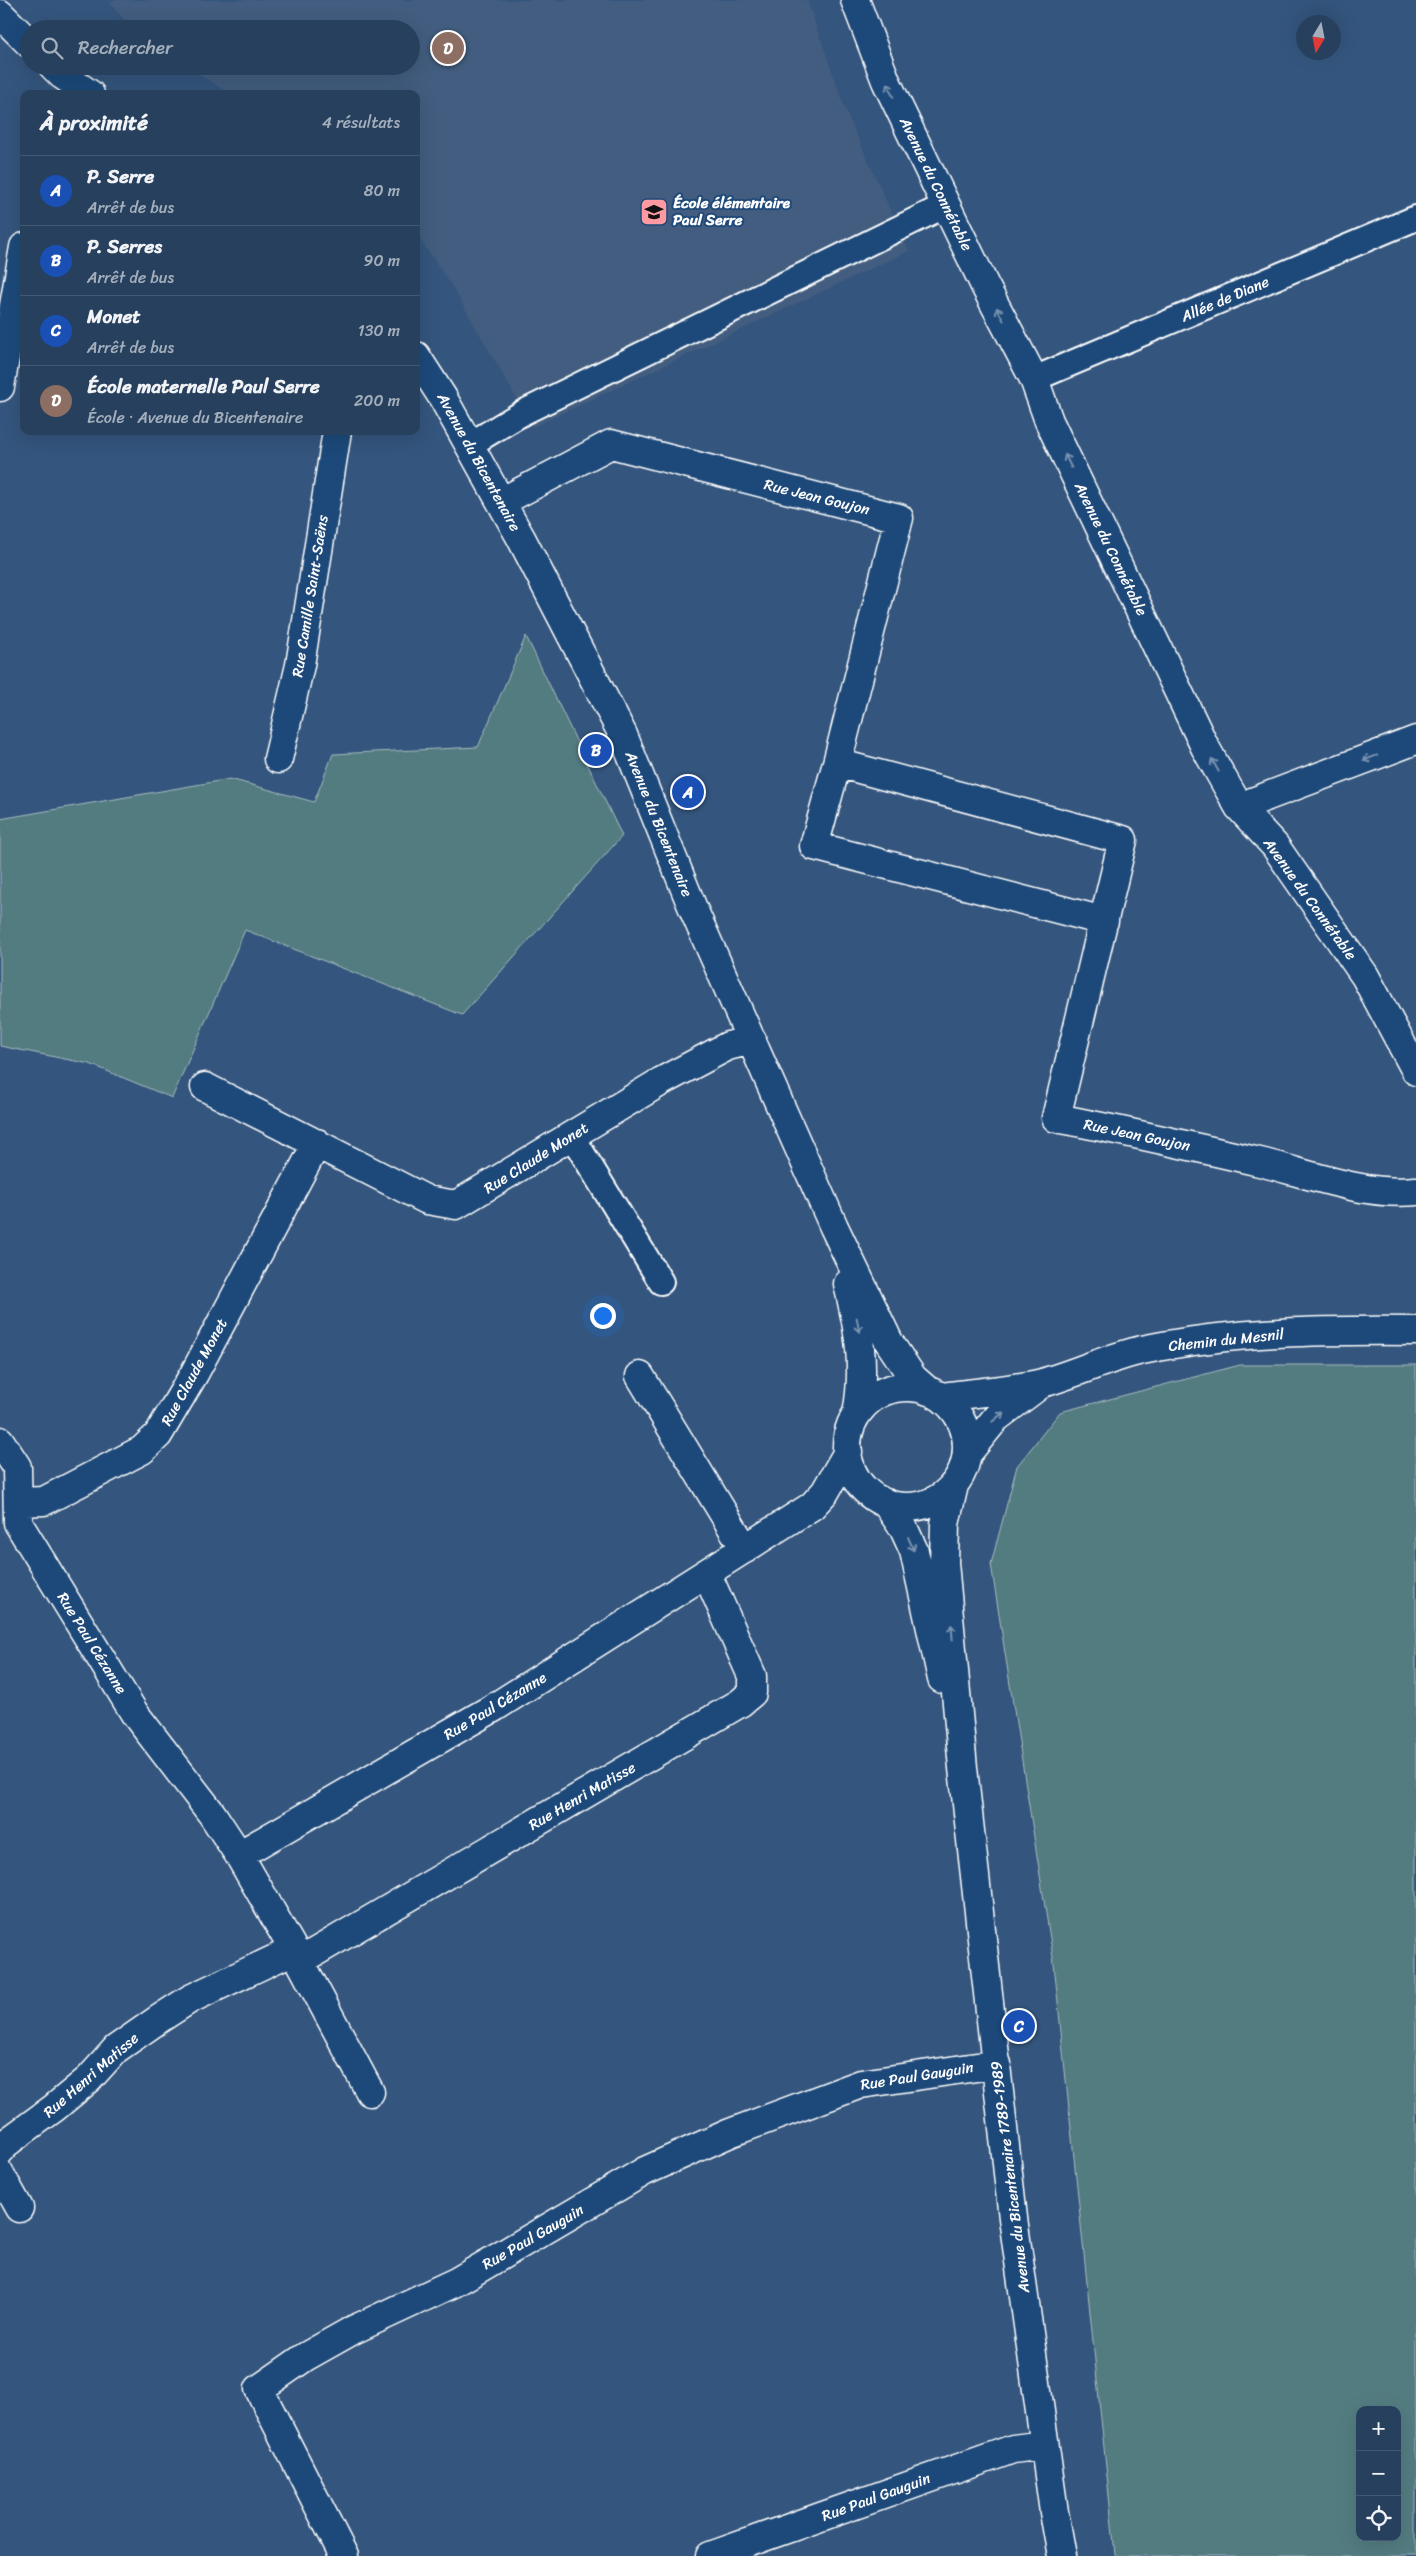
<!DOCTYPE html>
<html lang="fr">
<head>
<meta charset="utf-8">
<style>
	body { margin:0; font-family:Sriracha,sans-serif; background:#334b67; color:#f1f3f6 }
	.controls { position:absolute; right:15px; bottom:15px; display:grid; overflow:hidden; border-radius:10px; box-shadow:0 5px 20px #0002 }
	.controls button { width:45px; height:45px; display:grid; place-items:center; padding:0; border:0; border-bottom:1px solid #435973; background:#27405e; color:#f1f3f6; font:25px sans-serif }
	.compass { position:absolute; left:1296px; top:15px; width:45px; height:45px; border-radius:50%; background:#27405e; box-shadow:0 5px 20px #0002; rotate:190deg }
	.you { position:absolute; left:602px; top:1315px; width:18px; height:18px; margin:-12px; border:4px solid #fff; border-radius:50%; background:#1a73e8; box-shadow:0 0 0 8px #1a73e833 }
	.badge { display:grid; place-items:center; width:32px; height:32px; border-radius:50%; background:#bca0f2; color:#fff; font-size:16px; font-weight:700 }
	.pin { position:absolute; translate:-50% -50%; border:2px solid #fff; box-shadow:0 1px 5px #0006 }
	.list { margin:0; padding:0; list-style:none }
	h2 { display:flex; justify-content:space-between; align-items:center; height:65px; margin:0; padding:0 20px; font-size:21px }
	h2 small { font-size:16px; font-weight:400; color:#a4afbc }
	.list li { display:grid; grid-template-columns:32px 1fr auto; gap:15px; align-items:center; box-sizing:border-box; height:70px; padding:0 20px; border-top:1px solid #435973 }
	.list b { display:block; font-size:19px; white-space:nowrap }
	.list p { margin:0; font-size:16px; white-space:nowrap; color:#a4afbc }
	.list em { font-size:16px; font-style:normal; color:#a4afbc }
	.icon { flex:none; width:28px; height:28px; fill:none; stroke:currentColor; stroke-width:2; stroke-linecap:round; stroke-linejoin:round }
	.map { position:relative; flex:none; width:1416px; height:2556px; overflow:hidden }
	.search { position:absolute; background:#27405e; box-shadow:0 5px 20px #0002; left:20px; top:20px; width:400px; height:55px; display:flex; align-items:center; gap:12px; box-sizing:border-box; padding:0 18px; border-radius:28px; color:#a4afbc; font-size:19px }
	.panel { position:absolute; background:#27405e; box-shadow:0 5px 20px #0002; left:20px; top:90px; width:400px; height:345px; border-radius:10px }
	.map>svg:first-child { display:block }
	.built { fill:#425d7f }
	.green { fill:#537b81; stroke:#a9bdc0; fill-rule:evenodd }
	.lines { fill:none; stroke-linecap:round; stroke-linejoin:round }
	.lane-casing { stroke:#fff; stroke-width:28 }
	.street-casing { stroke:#fff; stroke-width:31 }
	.lane { stroke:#1f4a7a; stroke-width:24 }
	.street { stroke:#1f4a7a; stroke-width:28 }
	.oneway { stroke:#7992af }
	.labels { text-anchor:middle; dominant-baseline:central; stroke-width:4; stroke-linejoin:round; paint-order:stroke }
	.street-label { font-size:15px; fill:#fff; stroke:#1f4a7a }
	.poi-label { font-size:15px; font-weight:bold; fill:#fff; stroke:#1f4a7a; text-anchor:start }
</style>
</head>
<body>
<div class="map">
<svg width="1416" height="2556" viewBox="0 0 1416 2556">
	<rect width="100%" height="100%" fill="#34557d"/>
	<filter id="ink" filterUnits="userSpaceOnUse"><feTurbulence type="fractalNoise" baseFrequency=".02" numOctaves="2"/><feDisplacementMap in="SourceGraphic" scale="10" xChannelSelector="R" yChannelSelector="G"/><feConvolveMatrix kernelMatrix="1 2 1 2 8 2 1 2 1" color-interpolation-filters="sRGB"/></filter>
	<g filter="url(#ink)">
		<path class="built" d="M114,0H807L847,114L909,251L533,427L453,288L416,233V94H230L186,66H411V29H133L109,3Z"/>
		<path class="green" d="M526,636L622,836L462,1015L245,930L172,1098L90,1064L0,1046V819L230,779L314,802L333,754L478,747Z
			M1240,1365H1416V2556H1116L1115,2554L1054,1964L991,1564L1017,1466L1060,1412ZM1360,2410H1397V2537H1360Z"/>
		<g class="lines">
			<g class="lane-casing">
				<path id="lane" d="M1034,379L1416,218
					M469,445L524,412L946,205
					M572,1136L661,1282"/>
			</g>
			<g class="street-casing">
				<path id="street" d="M855,0L886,81L985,286L1034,379L1049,421L1205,747L1227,786L1239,807L1275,846L1365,976L1416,1071
					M0,14L29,43
					M53,66L62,75L90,94
					M416,356L443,398L521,538L623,735L694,911L834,1227L889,1342L913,1378L928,1391
					M0,387L24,247
					M501,502L611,444L899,518L837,763L1123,840L1056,1118C1126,1131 1195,1147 1264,1163C1312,1175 1366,1196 1416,1191
					M278,759L300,665L337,431
					M837,763L814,846L1104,921
					M1239,807L1416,740
					M205,1087L427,1200L456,1205L662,1081L728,1046L752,1040
					M848,1284C859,1331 866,1366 857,1414
					M640,1376L745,1549
					M847 1447a60 60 0 1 1 120 0a60 60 0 1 1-120 0Z
					M941,1397C972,1393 1013,1390 1042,1383C1078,1373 1111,1356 1147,1349C1235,1331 1326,1330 1416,1331
					M0,1441L17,1467L18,1523L135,1714L212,1814L239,1855L300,1961L370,2092
					M967,1454L996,1418L1041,1384
					M954,1485L945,1524L944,1563L963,1768L1013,2218L1054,2512L1062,2556
					M19,1502L44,1501L142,1450L158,1435L194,1374L317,1143
					M886,1503L904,1529L914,1551L942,1679
					M239,1855L495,1707L812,1506L825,1492L848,1452
					M300,1961L740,1703L752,1693V1676L707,1574
					M0,2151L9,2141L54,2108L89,2079L116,2049L159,2019L190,1999L294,1950
					M0,2174L19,2208
					M344,2556L259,2389L305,2357L353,2330L456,2282L645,2171L730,2133L861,2084L997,2064
					M710,2556L1013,2449L1044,2445"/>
			</g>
			<use href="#lane" class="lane"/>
			<use href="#street" class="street"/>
		</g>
		<defs><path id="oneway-shaft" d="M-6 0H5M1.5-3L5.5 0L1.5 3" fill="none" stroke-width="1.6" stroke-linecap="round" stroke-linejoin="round" transform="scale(1.25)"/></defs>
		<g class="oneway">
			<use href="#oneway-shaft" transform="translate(890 90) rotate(-115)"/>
			<use href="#oneway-shaft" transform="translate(1000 314) rotate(-118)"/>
			<use href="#oneway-shaft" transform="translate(1068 461) rotate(-116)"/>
			<use href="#oneway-shaft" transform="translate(1370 758) rotate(159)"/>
			<use href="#oneway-shaft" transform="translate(1215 765) rotate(-119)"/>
			<use href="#oneway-shaft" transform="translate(858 1325) rotate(80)"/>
			<use href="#oneway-shaft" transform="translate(998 1417) rotate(-40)"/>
			<use href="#oneway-shaft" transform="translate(911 1544) rotate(67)"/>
			<use href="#oneway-shaft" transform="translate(952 1632) rotate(-95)"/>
		</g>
	</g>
	<defs>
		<g id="school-square" transform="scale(1.4375)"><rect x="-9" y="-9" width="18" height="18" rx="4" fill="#ff9aa2" stroke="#1f4a7a"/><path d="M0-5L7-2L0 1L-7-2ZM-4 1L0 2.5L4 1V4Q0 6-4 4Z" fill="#111"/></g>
	</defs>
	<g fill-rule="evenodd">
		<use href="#school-square" x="654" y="212"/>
	</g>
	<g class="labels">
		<g class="street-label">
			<text transform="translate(936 184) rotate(64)">Avenue du Connétable</text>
			<text transform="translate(1225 299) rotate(-23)">Allée de Diane</text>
			<text transform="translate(479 462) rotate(61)">Avenue du Bicentenaire</text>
			<text transform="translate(817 497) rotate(14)">Rue Jean Goujon</text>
			<text transform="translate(1111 549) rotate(64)">Avenue du Connétable</text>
			<text transform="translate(310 596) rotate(-81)">Rue Camille Saint-Saëns</text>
			<text transform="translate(659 824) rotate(68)">Avenue du Bicentenaire</text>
			<text transform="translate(1310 899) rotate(54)">Avenue du Connétable</text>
			<text transform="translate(1137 1135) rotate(12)">Rue Jean Goujon</text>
			<text transform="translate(536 1158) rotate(-32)">Rue Claude Monet</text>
			<text transform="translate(1226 1340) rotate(-6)">Chemin du Mesnil</text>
			<text transform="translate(194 1372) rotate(-61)">Rue Claude Monet</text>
			<text transform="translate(92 1643) rotate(58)">Rue Paul Cézanne</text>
			<text transform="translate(495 1706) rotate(-31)">Rue Paul Cézanne</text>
			<text transform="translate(582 1796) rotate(-30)">Rue Henri Matisse</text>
			<text transform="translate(91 2075) rotate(-41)">Rue Henri Matisse</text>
			<text transform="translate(917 2076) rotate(-9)">Rue Paul Gauguin</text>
			<text transform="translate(1010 2177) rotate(-97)">Avenue du Bicentenaire 1789-1989</text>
			<text transform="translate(533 2237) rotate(-30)">Rue Paul Gauguin</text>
			<text transform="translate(876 2497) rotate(-20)">Rue Paul Gauguin</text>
		</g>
		<g class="poi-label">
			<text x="673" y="203">École élémentaire<tspan x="673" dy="17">Paul Serre</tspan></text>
		</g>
	</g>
</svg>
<div class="controls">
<button>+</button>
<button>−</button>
<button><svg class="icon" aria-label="locate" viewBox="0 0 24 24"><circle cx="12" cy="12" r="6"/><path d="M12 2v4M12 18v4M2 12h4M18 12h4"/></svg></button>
</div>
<svg class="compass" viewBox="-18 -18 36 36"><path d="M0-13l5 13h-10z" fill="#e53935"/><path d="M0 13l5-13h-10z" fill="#a4afbc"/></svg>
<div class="you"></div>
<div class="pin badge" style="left:688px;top:792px;background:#1a4fb4">A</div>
<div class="pin badge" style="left:596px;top:750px;background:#1a4fb4">B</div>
<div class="pin badge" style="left:1019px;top:2026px;background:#1a4fb4">C</div>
<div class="pin badge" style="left:448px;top:48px;background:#8d6e63">D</div>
<div class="search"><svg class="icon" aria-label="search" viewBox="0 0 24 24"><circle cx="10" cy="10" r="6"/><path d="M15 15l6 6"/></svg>Rechercher</div>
<section class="panel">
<h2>À proximité<small>4 résultats</small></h2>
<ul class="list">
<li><span class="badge" style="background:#1a4fb4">A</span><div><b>P. Serre</b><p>Arrêt de bus</p></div><em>80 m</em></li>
<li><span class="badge" style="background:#1a4fb4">B</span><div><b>P. Serres</b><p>Arrêt de bus</p></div><em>90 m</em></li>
<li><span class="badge" style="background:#1a4fb4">C</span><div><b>Monet</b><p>Arrêt de bus</p></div><em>130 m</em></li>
<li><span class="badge" style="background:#8d6e63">D</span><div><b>École maternelle Paul Serre</b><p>École · Avenue du Bicentenaire</p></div><em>200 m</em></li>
</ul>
</section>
</div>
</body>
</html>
